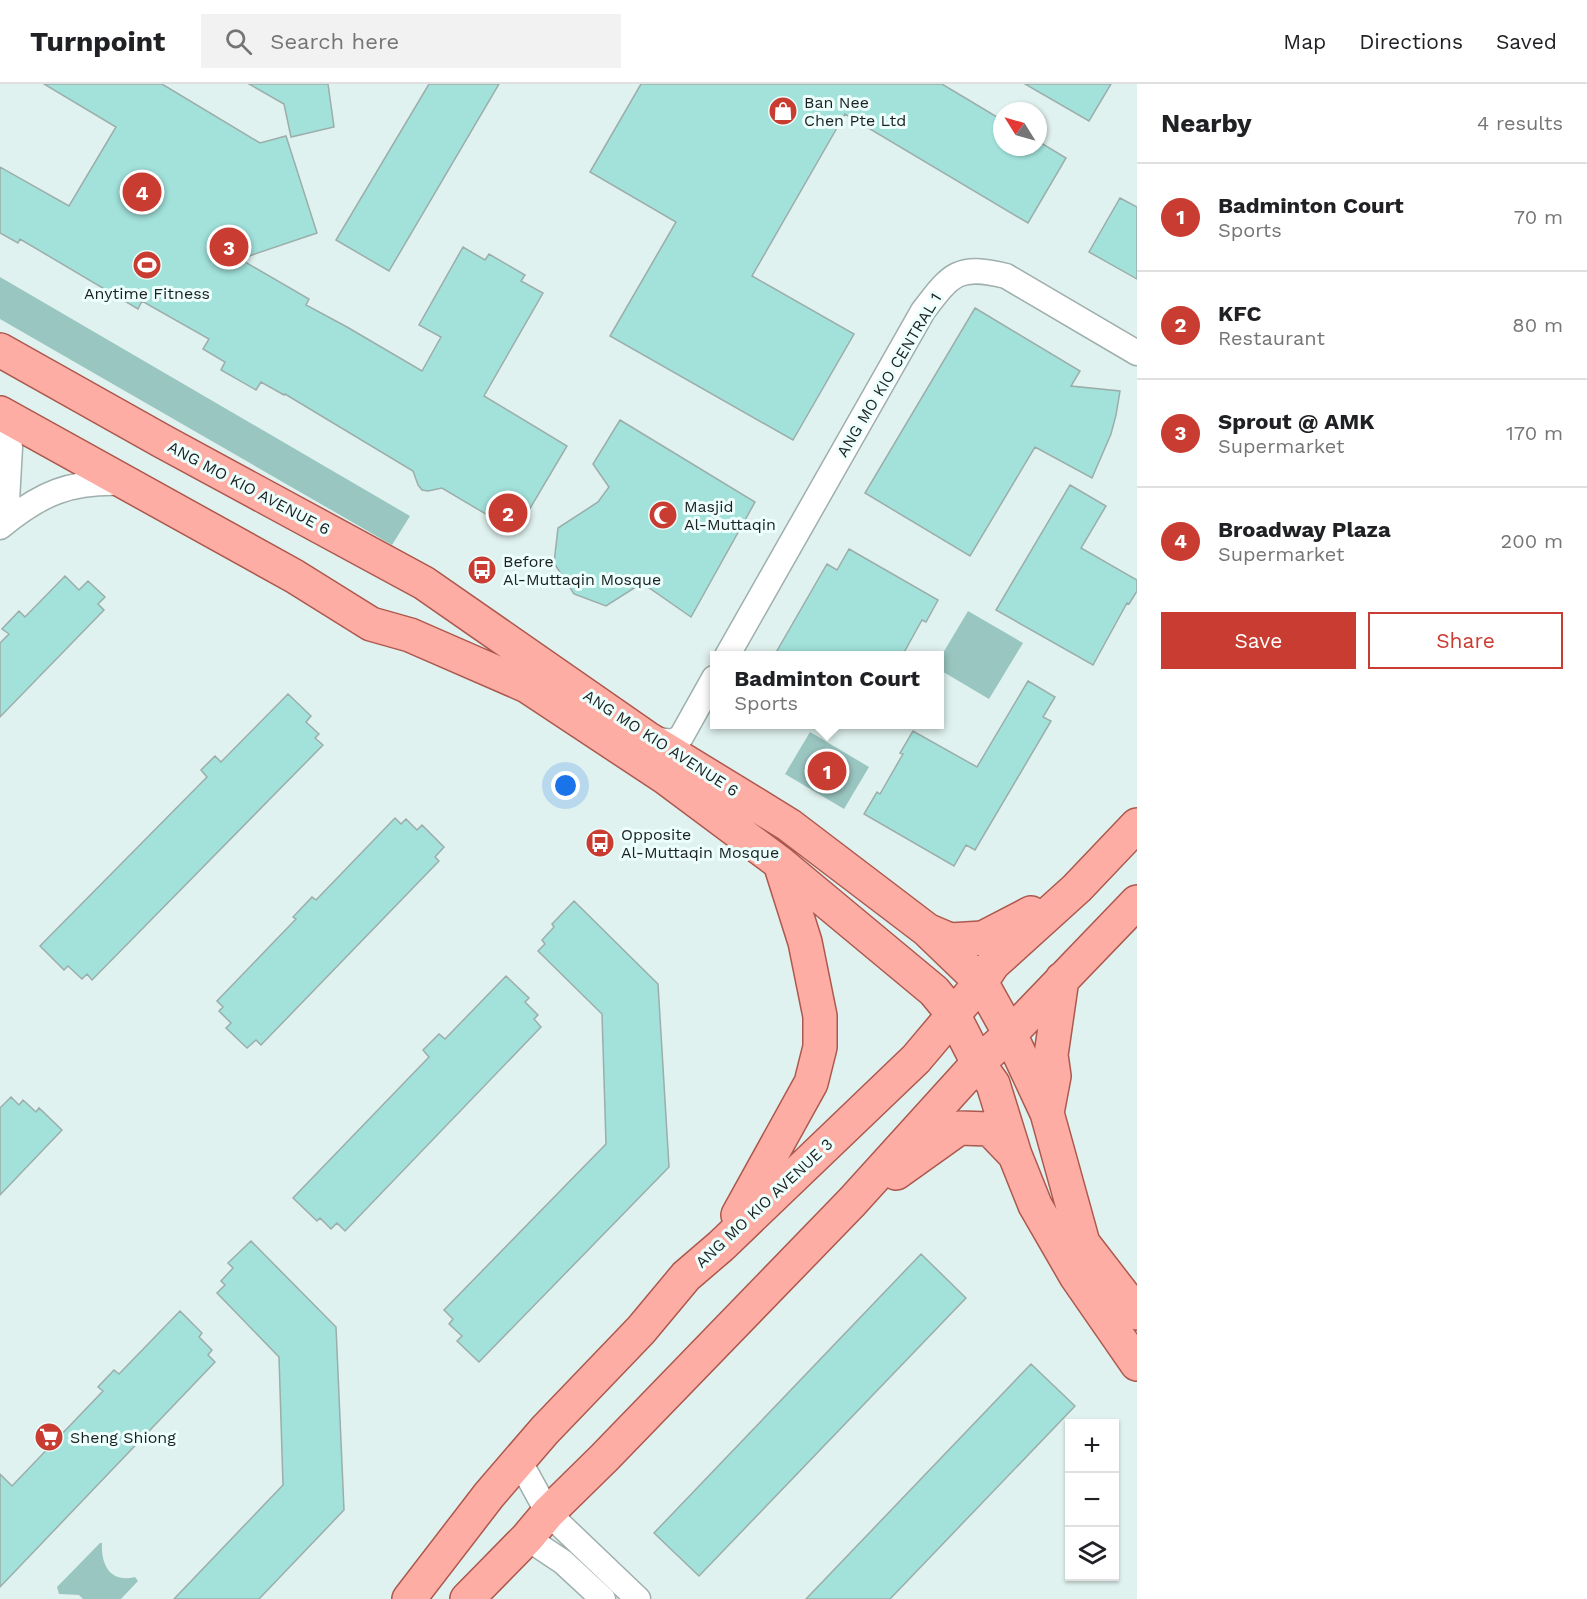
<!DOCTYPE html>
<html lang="en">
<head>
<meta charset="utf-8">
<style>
	body { margin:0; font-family:"Work Sans",sans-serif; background:#f2f2f2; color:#202124 }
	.controls { position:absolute; right:18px; bottom:18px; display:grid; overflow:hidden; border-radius:0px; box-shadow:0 2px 4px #0004 }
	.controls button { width:54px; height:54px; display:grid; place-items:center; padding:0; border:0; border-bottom:2px solid #e0e0e0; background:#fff; color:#202124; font:30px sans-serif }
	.compass { position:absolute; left:993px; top:18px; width:54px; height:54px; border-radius:50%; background:#fff; box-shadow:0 2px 4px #0004; rotate:307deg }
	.you { position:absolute; left:566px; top:702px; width:21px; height:21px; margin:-15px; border:4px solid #fff; border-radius:50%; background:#1a73e8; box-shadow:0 0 0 9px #1a73e833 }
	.badge { display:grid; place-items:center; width:39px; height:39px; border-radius:50%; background:#c93c31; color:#fff; font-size:20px; font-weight:700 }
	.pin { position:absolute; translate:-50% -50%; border:3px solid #fff; box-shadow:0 2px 6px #0006 }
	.popup { position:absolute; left:710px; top:567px; width:234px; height:78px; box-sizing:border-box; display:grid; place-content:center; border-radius:0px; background:#fff; filter:drop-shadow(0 2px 4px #0005); font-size:20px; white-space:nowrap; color:#757577 }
	.popup b { font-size:22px; color:#202124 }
	.popup::after { content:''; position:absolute; left:50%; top:100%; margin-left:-12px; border:12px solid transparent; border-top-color:#fff }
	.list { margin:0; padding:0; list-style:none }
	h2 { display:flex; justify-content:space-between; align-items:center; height:78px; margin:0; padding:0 24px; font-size:26px }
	h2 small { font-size:20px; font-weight:400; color:#757577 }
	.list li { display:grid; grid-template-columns:39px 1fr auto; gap:18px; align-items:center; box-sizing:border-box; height:108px; padding:0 24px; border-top:2px solid #e0e0e0 }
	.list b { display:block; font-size:22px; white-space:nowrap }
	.list p { margin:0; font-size:20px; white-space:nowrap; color:#757577 }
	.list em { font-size:20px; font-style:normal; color:#757577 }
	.actions { display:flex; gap:12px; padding:18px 24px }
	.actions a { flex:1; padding:14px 0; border:2px solid #c93c31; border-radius:0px; text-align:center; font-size:21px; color:#c93c31 }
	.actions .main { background:#c93c31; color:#fff }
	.icon { flex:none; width:33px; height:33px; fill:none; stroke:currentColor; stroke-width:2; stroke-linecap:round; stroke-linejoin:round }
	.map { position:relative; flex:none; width:1137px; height:1515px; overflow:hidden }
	header { display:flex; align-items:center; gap:36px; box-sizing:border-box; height:84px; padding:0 30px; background:#fff; border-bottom:2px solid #e0e0e0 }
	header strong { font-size:28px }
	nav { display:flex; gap:33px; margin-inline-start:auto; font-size:21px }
	.search { width:420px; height:54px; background:#f2f2f2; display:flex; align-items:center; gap:15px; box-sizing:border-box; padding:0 21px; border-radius:0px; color:#757577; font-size:22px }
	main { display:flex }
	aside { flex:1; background:#fff }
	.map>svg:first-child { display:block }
	.green { fill:#9ac6c1 }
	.building { fill:#a2e2db; stroke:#9cadaa; stroke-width:1.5 }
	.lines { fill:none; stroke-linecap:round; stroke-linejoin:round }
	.street-casing { stroke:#9eafac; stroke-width:27 }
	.primary-casing { stroke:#ad584e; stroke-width:36 }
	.street { stroke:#fff; stroke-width:24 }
	.primary { stroke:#fdada3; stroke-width:33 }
	.labels { text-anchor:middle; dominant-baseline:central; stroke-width:6; stroke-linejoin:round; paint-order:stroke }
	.poi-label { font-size:16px; fill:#1b2120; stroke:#edfffc; text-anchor:start }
	.street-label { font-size:16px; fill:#1b2120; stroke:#edfffc }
</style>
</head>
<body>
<header>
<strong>Turnpoint</strong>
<div class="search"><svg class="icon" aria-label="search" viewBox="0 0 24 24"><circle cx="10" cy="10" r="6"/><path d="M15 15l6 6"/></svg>Search here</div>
<nav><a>Map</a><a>Directions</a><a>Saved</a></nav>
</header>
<main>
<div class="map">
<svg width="1137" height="1515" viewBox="0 0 1137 1515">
	<rect width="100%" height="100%" fill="#e0f2ef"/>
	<path class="green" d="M0,193L410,432L392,461L0,235Z
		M968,527L1023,559L989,615L940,586V574Z
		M810,648L869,683L844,725L785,690Z
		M100,1459H102C101,1481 110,1499 135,1493L138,1497L121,1515H83L79,1511L59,1510L57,1503Z"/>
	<path class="building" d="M44,0H162L260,59L286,52L317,149L240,175L309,215L306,221L347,243L422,287L441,253L419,241L463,163L485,176L489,170L525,191L521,197L543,209L484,312L567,362L516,448L442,404L428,407L422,406L418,401L413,387L285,310L284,311L261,298L256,306L221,286L225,278L203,265L209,255L142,217L138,225L20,155L18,159L0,149V83L69,122L116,43Z
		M249,0H328L334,43L291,53L284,20Z
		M429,0H499L389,187L336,156Z
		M641,0H942L1002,36V63H1038V57L1066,74L1028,139L845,30L752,192L854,250L793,356L610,252L676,138L590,88Z
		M1025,0H1111L1089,37Z
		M1120,114L1137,123V195L1089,168Z
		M975,224L1080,287L1071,302L1120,307L1116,331L1111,350L1092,394L1035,363L970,472L865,409Z
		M620,336L755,418L691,533L642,499L606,522L574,510L554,479L558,444L598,418L609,403L593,380Z
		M1070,401L1106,422L1081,464L1137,496V507L1129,520L1127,519L1093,581L996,526Z
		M849,465L938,516L926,538L922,536L902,572H774L827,480L837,486Z
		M65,492L79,506L88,497L105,513L98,520L104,526L0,633V559L9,550L2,545L19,527L25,533Z
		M1028,597L1055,613L1043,633L1051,637L975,766L966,761L954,782L864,730L877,708L880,710L903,670L900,669L913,647L977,683Z
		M288,610L311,632L306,638L319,650L315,654L323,661L92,896L87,890L82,895L68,882L64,886L40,862L207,693L201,686L215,672L221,678Z
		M395,734L401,740L406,735L417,746L422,741L444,763L435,773L439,777L261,961L256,956L247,964L226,944L231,939L219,927L223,923L217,917L296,835L293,833L312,813L316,816Z
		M574,817L658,900L669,1083L479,1278L457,1257L462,1252L449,1240L453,1235L444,1226L606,1060L602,930L538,867L545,860L542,856L554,843L552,840Z
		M506,892L529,914L525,918L538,931L534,935L541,943L345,1147L337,1139L331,1145L320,1134L317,1137L293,1114L429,973L423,966L439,950L445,955Z
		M11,1013L19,1021L23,1016L36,1028L39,1024L62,1046L0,1111V1024Z
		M251,1157L336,1243L344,1426L259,1515H174L283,1401L279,1273L217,1209L225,1201L221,1197L233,1184L228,1179Z
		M921,1170L966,1214L699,1492L654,1449Z
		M180,1227L202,1249L199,1253L212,1266L208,1271L215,1278L0,1503V1390L12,1402L103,1307L98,1303L114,1286L119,1290Z
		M1031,1280L1075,1322L890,1515H806Z"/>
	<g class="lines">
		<g class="street-casing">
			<path id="street" d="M0,340L10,363L7,417L0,442
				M0,443C41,409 70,397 123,399
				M727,572L923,227C951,190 958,180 1006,192L1137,269
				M648,654L672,658L681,653L714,594
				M519,1376L548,1429L638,1515
				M527,1454L563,1478L603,1515"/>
		</g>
		<g class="primary-casing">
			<path id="primary" d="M0,266L162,357L424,499L647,654L789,741L927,846L981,898L1010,950L1047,1029L1083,1159L1137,1229
				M0,329L294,492L371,540L410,551L527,602L666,694L780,779L934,907L953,930L978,979L993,1000L1015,1071L1035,1121L1076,1192L1137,1280
				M929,847L950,856L983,854L1031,829
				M1047,1029L1054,992L1051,971L1062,895
				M896,1089L959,1044L990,1045L1015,1071
				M738,1131L811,999L820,963V932L805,858L780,779
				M409,1515L489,1411L545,1346L641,1246L686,1192L721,1162L916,975L981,898L993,880L1077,804L1137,741
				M467,1515L527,1454L548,1429L604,1374L852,1118L978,979L1010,950L1137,818"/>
		</g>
		<use href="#street" class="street"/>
		<use href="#primary" class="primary"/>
	</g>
	<defs>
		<g id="shop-disc" transform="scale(1.5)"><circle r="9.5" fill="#c93c31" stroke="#edfffc"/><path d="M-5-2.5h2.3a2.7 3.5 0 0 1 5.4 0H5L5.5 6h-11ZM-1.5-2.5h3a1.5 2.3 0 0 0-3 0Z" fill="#fff"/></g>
		<g id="stadium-disc" transform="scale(1.5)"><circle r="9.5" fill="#c93c31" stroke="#edfffc"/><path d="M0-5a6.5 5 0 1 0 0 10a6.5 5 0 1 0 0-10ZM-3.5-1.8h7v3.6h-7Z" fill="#fff"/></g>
		<g id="mosque-disc" transform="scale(1.5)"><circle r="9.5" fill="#c93c31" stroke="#edfffc"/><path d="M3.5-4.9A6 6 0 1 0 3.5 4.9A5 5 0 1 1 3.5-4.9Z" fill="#fff"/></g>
		<g id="bus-disc" transform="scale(1.5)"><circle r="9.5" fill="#c93c31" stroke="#edfffc"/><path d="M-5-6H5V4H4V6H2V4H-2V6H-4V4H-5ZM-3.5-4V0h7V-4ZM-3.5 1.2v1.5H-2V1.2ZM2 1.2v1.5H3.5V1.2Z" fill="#fff"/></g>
		<g id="supermarket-disc" transform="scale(1.5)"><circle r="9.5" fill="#c93c31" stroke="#edfffc"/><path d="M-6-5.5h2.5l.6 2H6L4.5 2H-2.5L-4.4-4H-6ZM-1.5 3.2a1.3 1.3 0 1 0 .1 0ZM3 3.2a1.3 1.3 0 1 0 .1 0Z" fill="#fff"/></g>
	</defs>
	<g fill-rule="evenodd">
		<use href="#shop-disc" x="783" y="27"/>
		<use href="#stadium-disc" x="147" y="181"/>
		<use href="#mosque-disc" x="663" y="431"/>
		<use href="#bus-disc" x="482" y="486"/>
		<use href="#bus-disc" x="600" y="759"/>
		<use href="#supermarket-disc" x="49" y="1353"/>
	</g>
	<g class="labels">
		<g class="poi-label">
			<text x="804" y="18">Ban Nee<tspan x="804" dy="18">Chen Pte Ltd</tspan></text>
			<text x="147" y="209" text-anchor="middle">Anytime Fitness</text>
			<text x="684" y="422">Masjid<tspan x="684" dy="18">Al-Muttaqin</tspan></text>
			<text x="503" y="477">Before<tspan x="503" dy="18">Al-Muttaqin Mosque</tspan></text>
			<text x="621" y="750">Opposite<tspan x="621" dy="18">Al-Muttaqin Mosque</tspan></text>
			<text x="70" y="1353">Sheng Shiong</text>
		</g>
		<g class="street-label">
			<text transform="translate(889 291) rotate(-59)">ANG MO KIO CENTRAL 1</text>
			<text transform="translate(249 404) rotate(28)">ANG MO KIO AVENUE 6</text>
			<text transform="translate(661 659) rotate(33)">ANG MO KIO AVENUE 6</text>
			<text transform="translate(764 1119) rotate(-43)">ANG MO KIO AVENUE 3</text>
		</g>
	</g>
</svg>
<div class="controls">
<button>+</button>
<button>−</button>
<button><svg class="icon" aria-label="layers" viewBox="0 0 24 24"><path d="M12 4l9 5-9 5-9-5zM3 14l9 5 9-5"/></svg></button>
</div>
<svg class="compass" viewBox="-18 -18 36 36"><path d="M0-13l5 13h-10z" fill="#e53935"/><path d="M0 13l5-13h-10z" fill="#757577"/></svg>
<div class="you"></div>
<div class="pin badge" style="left:827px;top:687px">1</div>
<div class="popup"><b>Badminton Court</b>Sports</div>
<div class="pin badge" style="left:508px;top:429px">2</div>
<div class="pin badge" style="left:229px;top:163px">3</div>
<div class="pin badge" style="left:142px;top:108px">4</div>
</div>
<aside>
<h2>Nearby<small>4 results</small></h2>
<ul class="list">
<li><span class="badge">1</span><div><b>Badminton Court</b><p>Sports</p></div><em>70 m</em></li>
<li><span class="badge">2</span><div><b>KFC</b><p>Restaurant</p></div><em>80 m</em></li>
<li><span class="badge">3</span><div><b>Sprout @ AMK</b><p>Supermarket</p></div><em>170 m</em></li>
<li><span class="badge">4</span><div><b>Broadway Plaza</b><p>Supermarket</p></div><em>200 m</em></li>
</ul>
<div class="actions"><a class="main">Save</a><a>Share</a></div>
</aside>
</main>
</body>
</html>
